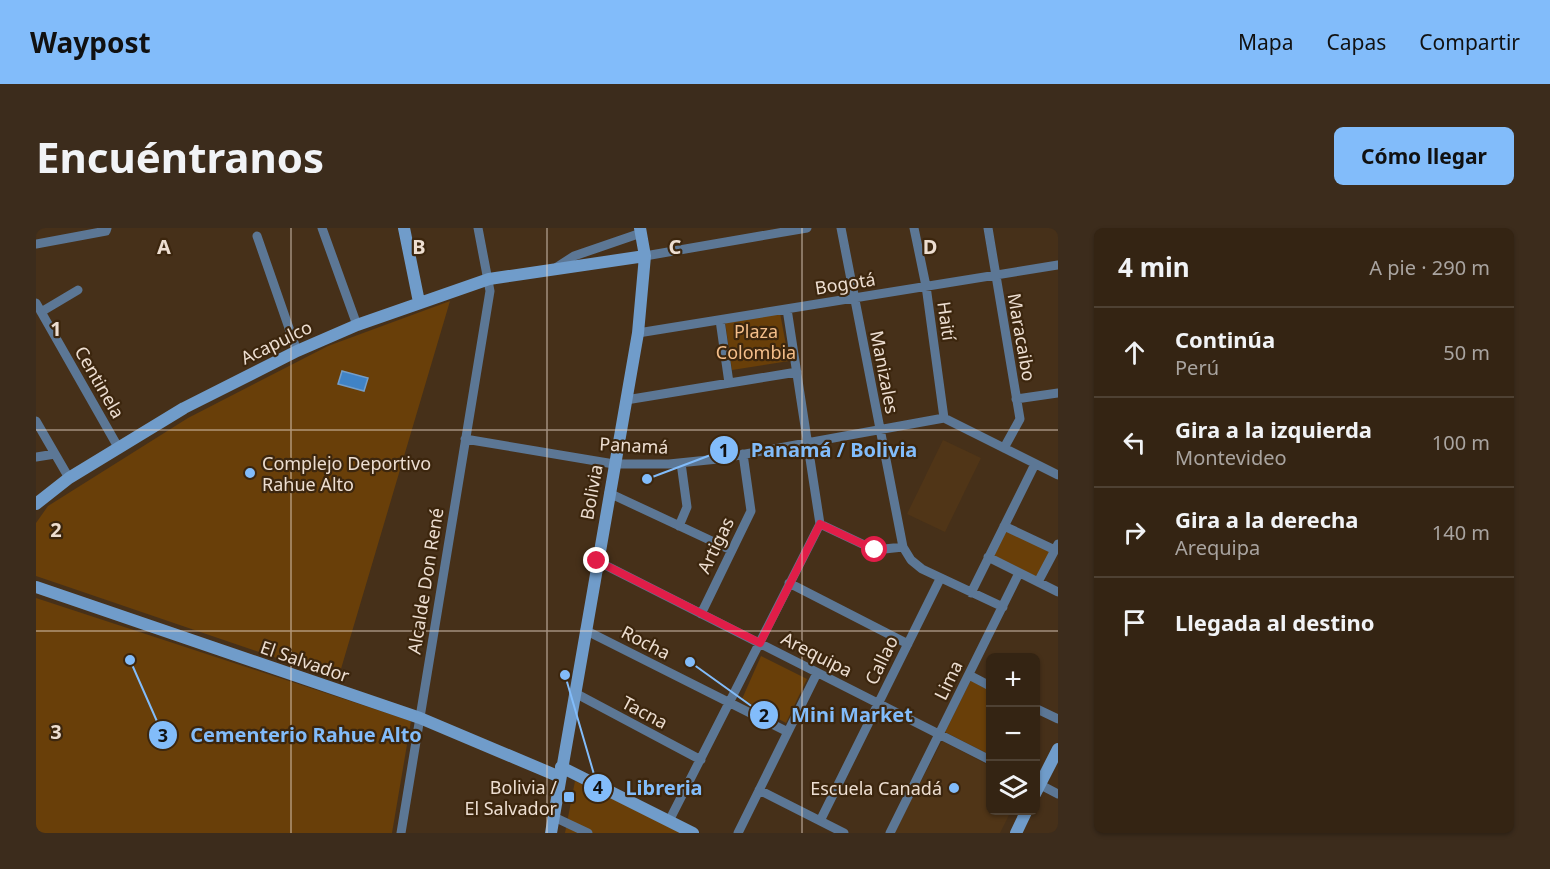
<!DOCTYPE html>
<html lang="es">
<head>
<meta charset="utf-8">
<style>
	body { margin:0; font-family:"Noto Sans",sans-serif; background:#3c2c1c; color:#f1f3f6 }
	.controls { position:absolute; right:18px; bottom:18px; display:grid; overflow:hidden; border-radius:9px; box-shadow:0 2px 4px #0004 }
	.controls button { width:54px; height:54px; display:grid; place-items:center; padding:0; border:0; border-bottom:2px solid #4e4133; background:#342413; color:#f1f3f6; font:30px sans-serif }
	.stop { position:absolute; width:18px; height:18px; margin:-14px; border:4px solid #e11d48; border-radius:50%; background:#fff }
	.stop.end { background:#e11d48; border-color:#fff; box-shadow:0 2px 6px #0008 }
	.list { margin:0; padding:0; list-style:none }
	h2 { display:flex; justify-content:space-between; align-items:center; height:78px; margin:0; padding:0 24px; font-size:26px }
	h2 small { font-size:20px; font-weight:400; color:#a9a4a0 }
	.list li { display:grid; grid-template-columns:39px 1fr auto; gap:18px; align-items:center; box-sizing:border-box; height:90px; padding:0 24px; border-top:2px solid #4e4133 }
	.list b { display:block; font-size:22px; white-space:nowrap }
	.list p { margin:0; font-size:20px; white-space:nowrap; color:#a9a4a0 }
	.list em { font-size:20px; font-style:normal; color:#a9a4a0 }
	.icon { flex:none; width:33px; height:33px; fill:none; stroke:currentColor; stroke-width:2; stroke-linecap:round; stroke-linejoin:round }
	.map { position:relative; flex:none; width:1022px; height:605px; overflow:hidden; border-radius:9px }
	header { display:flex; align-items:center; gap:36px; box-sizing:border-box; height:84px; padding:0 30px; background:#82bcfa; color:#111 }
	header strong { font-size:28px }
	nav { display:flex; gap:33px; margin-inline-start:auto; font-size:21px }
	.intro { display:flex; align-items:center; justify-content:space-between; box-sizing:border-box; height:144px; padding:0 36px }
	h1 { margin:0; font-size:42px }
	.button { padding:15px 27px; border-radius:9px; background:#82bcfa; color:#111; font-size:21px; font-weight:700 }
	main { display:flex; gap:36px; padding:0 36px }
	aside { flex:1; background:#342413; border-radius:9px; box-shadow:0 2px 4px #0004 }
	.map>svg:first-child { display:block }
	.built { fill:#503517 }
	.green { fill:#693f09 }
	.water { fill:#4083c6; stroke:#749ec9; stroke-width:1.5 }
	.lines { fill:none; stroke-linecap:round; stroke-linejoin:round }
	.street { stroke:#5c7795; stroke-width:9 }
	.secondary { stroke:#709cca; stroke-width:12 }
	.route { stroke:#e11d48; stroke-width:8 }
	.grid { fill:none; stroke:#edded1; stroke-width:1.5; stroke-opacity:0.55 }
	.poi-dot { fill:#82bcfa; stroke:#3c260e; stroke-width:2 }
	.labels { text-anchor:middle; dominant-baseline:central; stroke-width:4.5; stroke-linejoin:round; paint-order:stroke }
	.street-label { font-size:18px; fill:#edded1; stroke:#3c260e }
	.park-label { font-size:18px; fill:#f4be8a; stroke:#3c260e }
	.poi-label { font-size:18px; fill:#edded1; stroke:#3c260e; text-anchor:end }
	.grid-label { font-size:20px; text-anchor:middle; font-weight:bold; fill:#edded1; stroke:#3c260e; stroke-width:4.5; stroke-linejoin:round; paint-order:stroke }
	.leader { fill:none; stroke:#82bcfa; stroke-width:2 }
	.callout-dot { fill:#82bcfa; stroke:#3c260e; stroke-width:2 }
	.mark-label { font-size:18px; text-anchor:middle; font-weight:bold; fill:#111 }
	.callout-label { font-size:20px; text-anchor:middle; font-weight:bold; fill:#82bcfa; stroke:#3c260e; stroke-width:4.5; stroke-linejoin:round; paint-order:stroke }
</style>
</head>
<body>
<header>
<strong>Waypost</strong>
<nav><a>Mapa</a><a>Capas</a><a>Compartir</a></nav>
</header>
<div class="intro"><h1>Encuéntranos</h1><a class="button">Cómo llegar</a></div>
<main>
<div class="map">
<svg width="1022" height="605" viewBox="0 0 1022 605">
	<rect width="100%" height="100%" fill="#463019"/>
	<path class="built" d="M907,212L945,230L909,304L871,286Z
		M906,513L954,538V582L975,583L964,605H858Z"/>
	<path class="green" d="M414,73L302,451L0,348V295L12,278L152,190L292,118Z
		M744,85L753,133L696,142L689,93Z
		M969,302L1015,323L1001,351L955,329Z
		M0,370L375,493L356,605H0Z
		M725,428L771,451L750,495L706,471Z
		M935,452L954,461V527L909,504Z
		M539,553L648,605H529Z"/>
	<path class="water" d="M306,143L332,150L328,163L302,156Z"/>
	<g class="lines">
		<path class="street" d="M286,0L321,97
			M805,0L867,319L875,332L886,341L967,379
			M878,0L890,58L908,190
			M952,0L984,191L968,220
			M221,8L261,123
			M0,16L70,3L71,0
			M609,28L771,0
			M521,39L538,28L605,5
			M0,75L82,219
			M5,84L42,62
			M684,92L693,155
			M602,105L1022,37
			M980,171L1022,165
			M590,172L761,144
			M908,190L1022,247
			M0,193L33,250
			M429,211L578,236H633L682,231L908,190
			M0,229L19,226
			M573,265L695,322
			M784,296L839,322L867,319
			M643,298L651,279L645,235
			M968,298L1019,322
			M952,329L1022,364
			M561,333L954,532
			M1002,354L1022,316
			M753,355L872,416
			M935,365L999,236
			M665,386L715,283L707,226
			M549,402L752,504
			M933,447L954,458
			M539,465L665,532
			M999,480L1022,491
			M999,554L1022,566
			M723,562L808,605
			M518,589L552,605
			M633,593L784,296L751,81
			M784,593L904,351
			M365,605L454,63L442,0
			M702,605L781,445
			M854,605L983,345"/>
		<path class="secondary" d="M368,0L383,74
			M0,276L33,250L148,180L261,123L321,97L453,51L609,28
			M0,359L384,490L524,549
			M525,539L657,605
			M999,566L1022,521
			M515,605L602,105L609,28L604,0
			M980,605L991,582"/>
	</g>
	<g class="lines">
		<path class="route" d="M561,333L724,415L784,296L839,322"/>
	</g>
	<path class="grid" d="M255,0V605M511,0V605M766,0V605M0,202H1022M0,403H1022"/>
	<g class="poi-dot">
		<circle cx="214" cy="245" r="6"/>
		<circle cx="918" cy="560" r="6"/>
		<rect x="527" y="563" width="12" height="12" rx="3"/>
	</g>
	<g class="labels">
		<g class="street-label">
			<text transform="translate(809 55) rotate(-9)">Bogotá</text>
			<text transform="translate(911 93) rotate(82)">Haití</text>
			<text transform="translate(986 109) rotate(80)">Maracaibo</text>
			<text transform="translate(240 114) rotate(-26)">Acapulco</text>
			<text transform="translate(849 144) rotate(79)">Manizales</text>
			<text transform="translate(64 154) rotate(60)">Centinela</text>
			<text transform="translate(598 217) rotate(3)">Panamá</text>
			<text transform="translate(555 264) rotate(-80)">Bolivia</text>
			<text transform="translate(679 317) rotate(-64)">Artigas</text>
			<text transform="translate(389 353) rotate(-81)">Alcalde Don René</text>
			<text transform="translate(610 414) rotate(27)">Rocha</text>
			<text transform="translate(781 426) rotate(27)">Arequipa</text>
			<text transform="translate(845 432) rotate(-64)">Callao</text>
			<text transform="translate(269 433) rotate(19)">El Salvador</text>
			<text transform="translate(912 452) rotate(-64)">Lima</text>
			<text transform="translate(609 484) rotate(28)">Tacna</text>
		</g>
		<g class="park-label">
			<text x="720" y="103">Plaza<tspan x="720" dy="21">Colombia</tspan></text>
		</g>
		<g class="poi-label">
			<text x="226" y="235" text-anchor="start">Complejo Deportivo<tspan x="226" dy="21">Rahue Alto</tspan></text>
			<text x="521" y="559">Bolivia /<tspan x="521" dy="21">El Salvador</tspan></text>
			<text x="906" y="560">Escuela Canadá</text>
		</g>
	</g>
	<g class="grid-label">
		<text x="128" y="26">A</text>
		<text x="383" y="26">B</text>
		<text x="639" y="26">C</text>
		<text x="894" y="26">D</text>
		<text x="20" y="108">1</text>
		<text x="20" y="309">2</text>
		<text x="20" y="511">3</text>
	</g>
	<path class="leader" d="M611 251L688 222M654 434L728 487M94 432L127 507M529 447L562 560"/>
	<g class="callout-dot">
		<circle cx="611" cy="251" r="6"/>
		<circle cx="654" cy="434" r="6"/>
		<circle cx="94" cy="432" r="6"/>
		<circle cx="529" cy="447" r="6"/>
		<circle cx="688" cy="222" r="15"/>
		<circle cx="728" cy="487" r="15"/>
		<circle cx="127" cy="507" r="15"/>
		<circle cx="562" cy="560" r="15"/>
	</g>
	<g class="mark-label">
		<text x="688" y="229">1</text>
		<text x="728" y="494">2</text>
		<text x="127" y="514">3</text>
		<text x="562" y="566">4</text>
	</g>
	<g class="callout-label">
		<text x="798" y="229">Panamá / Bolivia</text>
		<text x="816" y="494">Mini Market</text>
		<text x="270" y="514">Cementerio Rahue Alto</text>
		<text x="628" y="567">Libreria</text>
	</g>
</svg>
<div class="controls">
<button>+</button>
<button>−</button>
<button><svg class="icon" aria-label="layers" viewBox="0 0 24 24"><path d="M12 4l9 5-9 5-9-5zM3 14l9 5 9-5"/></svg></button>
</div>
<div class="stop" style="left:839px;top:322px"></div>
<div class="stop end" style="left:561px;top:333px"></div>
</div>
<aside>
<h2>4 min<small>A pie · 290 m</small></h2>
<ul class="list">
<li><svg class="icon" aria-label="ahead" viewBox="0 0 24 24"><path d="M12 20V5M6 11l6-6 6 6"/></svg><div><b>Continúa</b><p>Perú</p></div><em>50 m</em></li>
<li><svg class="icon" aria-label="left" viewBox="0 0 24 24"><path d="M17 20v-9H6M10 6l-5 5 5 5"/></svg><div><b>Gira a la izquierda</b><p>Montevideo</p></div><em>100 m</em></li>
<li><svg class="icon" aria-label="right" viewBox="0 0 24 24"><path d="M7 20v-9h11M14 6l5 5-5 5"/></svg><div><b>Gira a la derecha</b><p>Arequipa</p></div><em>140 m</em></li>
<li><svg class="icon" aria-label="arrive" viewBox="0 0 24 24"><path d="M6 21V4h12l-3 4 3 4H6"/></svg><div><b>Llegada al destino</b></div></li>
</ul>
</aside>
</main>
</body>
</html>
